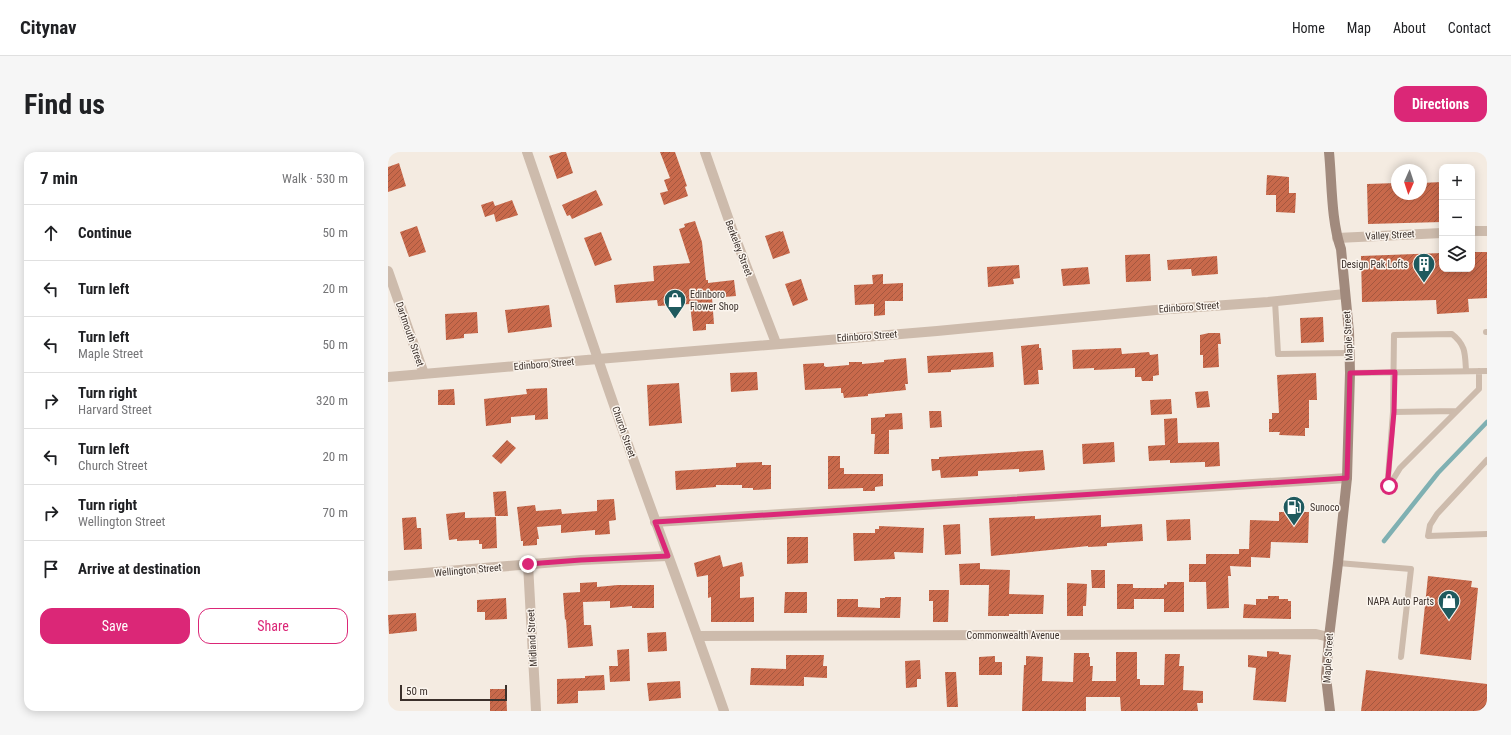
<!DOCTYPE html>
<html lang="en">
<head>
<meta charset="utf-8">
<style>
	body { margin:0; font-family:"Roboto Condensed",sans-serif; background:#f6f6f6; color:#202124 }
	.controls { position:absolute; right:12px; top:12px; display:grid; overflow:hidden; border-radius:8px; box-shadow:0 2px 10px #0003 }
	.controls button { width:36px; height:36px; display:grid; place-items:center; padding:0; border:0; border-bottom:1px solid #e0e0e0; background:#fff; color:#202124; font:20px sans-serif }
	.compass { position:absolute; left:1003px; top:12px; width:36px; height:36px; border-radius:50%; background:#fff; box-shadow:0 2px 10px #0003; rotate:183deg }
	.scale { position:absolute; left:12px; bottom:10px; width:107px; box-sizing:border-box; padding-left:4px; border:2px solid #3b302b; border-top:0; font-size:11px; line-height:14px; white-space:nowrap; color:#3b302b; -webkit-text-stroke:3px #fbf5ee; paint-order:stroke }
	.stop { position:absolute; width:12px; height:12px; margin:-9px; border:3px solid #db2777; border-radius:50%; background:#fff }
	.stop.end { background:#db2777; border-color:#fff; box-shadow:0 1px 4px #0008 }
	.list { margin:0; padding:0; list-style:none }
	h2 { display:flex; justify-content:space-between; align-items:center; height:52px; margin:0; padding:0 16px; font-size:17px }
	h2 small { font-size:13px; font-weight:400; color:#757577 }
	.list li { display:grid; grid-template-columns:26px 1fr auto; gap:12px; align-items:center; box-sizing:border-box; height:56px; padding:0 16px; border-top:1px solid #e0e0e0 }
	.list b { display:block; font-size:15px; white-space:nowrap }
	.list p { margin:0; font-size:13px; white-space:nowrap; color:#757577 }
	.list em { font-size:13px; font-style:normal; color:#757577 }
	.actions { display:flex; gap:8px; padding:12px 16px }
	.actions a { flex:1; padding:9px 0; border:1px solid #db2777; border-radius:12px; text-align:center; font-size:14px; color:#db2777 }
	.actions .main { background:#db2777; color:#fff }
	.icon { flex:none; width:22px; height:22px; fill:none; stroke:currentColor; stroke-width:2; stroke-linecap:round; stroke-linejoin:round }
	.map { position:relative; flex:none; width:1099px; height:559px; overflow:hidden; border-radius:12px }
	header { display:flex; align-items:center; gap:24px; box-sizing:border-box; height:56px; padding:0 20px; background:#fff; border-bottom:1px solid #e0e0e0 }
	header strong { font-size:19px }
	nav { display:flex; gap:22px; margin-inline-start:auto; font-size:14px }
	.intro { display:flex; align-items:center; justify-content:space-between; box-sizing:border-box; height:96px; padding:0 24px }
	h1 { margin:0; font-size:28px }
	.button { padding:10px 18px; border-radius:12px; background:#db2777; color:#fff; font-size:14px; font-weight:700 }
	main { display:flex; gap:24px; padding:0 24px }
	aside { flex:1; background:#fff; border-radius:12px; box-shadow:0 2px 10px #0003 }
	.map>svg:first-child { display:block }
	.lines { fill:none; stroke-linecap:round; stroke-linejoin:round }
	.stream { stroke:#7fb0b2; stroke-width:4.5 }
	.building { fill:url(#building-hatch) }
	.service { stroke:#cdbbac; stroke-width:6 }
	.minor { stroke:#cdbbac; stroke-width:10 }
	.tertiary { stroke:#cdbbac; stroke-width:10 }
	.secondary { stroke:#a18a7d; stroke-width:10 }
	.route { stroke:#db2777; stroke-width:5 }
	.labels { text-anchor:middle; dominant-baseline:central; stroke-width:3; stroke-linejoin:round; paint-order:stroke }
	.street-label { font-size:10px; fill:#3b302b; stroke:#fbf5ee }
	.poi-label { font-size:10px; fill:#3b302b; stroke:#fbf5ee; text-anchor:end }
</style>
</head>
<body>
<header>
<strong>Citynav</strong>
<nav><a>Home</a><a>Map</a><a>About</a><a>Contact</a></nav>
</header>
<div class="intro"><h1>Find us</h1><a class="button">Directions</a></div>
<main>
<aside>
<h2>7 min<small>Walk · 530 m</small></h2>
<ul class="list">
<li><svg class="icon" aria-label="ahead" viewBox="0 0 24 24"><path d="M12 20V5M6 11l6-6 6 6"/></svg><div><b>Continue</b></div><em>50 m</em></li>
<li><svg class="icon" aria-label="left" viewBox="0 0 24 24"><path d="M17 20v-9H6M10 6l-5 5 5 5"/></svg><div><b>Turn left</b></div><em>20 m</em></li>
<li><svg class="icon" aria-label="left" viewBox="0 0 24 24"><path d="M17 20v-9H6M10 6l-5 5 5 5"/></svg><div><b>Turn left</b><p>Maple Street</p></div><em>50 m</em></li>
<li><svg class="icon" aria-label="right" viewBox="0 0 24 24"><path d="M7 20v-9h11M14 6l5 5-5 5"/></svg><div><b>Turn right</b><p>Harvard Street</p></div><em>320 m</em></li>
<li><svg class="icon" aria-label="left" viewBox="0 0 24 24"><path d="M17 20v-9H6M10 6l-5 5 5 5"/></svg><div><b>Turn left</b><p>Church Street</p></div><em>20 m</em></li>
<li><svg class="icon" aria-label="right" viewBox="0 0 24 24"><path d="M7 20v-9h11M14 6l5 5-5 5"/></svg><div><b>Turn right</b><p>Wellington Street</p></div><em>70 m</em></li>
<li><svg class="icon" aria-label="arrive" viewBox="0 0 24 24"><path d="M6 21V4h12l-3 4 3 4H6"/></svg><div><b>Arrive at destination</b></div></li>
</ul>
<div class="actions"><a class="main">Save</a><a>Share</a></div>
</aside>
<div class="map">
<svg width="1099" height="559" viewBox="0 0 1099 559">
	<defs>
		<pattern id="building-hatch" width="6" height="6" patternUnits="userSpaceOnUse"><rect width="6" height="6" fill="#c8694b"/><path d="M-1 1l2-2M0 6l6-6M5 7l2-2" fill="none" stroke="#a4573f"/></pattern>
	</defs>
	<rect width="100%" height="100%" fill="#f4ebe1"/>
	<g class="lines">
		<path class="stream" d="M996,389L1050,321L1099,270"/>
	</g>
	<path class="building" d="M174,0H178L185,21L169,27L161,4Z
		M272,0H287L299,34L297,35L300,44L276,53L272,41L280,39L276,28L282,26Z
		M11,11L18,34L0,40V15Z
		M879,23L901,25V41H908L907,61L888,60V43H878Z
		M1054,30V70L980,72L979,32L1009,31V42H1033V31Z
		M208,38L215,53L184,67L182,63L179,64L174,53Z
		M124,48L130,63L108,70L106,62L97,65L93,53L105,49L107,54Z
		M307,69L314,90L318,128H320V131L346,128L348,144L324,146L326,172H318V178L305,179L302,152L270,154L269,148L228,151L226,133L266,129L265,114L302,111L291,77L297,75L296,72Z
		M29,74L38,100L21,105L12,80Z
		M392,79L393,80L395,79L402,101L385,107L377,84Z
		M213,80L224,108L207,114L196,86Z
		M1084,100H1099V146L1080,147L1081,160L1049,162L1048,148L974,150L973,104L1054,101V117H1084Z
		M762,102L763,129L738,130L737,103Z
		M829,104L830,122L804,124L803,117L780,118L779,108Z
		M631,113L632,126L625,127L626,132L600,135L599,115Z
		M700,115L702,132L675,134L673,117Z
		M495,122V132L515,131V149H497V163L486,164V152L467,153L466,133L485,132L484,123Z
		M413,127L420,148L405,154L397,132Z
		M161,153L164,175L120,181L117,158Z
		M89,160L90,181L76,182V186L58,188L57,162Z
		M935,165L936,190L913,191L912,166Z
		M821,181H832L833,192H830L831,215L815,216V203H812V183Z
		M651,192V196H653L655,218H650L651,232L636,233L633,194Z
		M733,196L734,202L761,200L762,203L770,202L771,223L765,224V229H754L753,225H747V216L706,218V216L685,217L684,198Z
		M605,200L606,215L563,218V220L540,221L539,204Z
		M518,206L520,232H517L518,238L480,242V244L456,246L455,241H453V236L417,238L415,212L436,211V214L438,215L461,213V210H474V212L496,210V208Z
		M369,220L370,238L343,240L342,221Z
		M928,221L929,248H921V276H917V284L891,283L892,280H881V267H884V261H891L889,223Z
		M291,231L294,271L261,274L259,233Z
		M159,236L160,267L147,268V263L123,265V271L98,274L96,247L139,242L138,237Z
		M66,237L67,253H50V238Z
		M820,239L822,255L809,256L807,240Z
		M783,247L784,262L763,263L762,248Z
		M541,259H553L554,275L542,276Z
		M514,261L515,277L501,278V302H486L487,282H483V266L497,265V262Z
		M789,266L790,291L831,290L832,314L817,315V310H815L782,311V308L761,309L760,294L777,293L776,267Z
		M119,288L128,296L113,312L104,304Z
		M726,290L727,310L695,312L694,292Z
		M655,298L657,318L631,320V317L590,319V324L553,326L552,318L544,319L543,307H551V305Z
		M440,304H452V316H456V322H495V334L487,335V339H475V336L440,337Z
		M374,310V313H383V337L365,338V336H354V333H328V335L288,338L287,319L348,315V311Z
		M118,339L120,364H107L105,340Z
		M226,347L228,368L221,369L222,382L207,383V378L173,381V373L149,375L151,387H149V393L135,394V389H133L129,355L147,353L148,359L173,357L174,362L209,359V348Z
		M77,360V366L108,365L109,396L94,397V392H91V388L69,389V387L61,388L58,362Z
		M891,360H921L920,391L883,390L882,406L863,405V415L842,414L843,424H840L841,456L819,457L818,430H801V412H818V402H851V397H861L862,368L891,369Z
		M713,363V375L754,372L755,389L719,391V394L700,395V394L603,404L601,366L647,364V367Z
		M28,365L29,376H33L34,397L16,398L14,366Z
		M802,367L803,388L779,389L778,368Z
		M572,372L573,402L557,403L555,373Z
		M491,374L536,376L535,401L506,400L507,407L466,409L465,381H487V377H491Z
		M399,385H420V411L399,412Z
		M332,403L335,415L354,410L356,424L352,425V446L366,445V470H323V445L320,446V423L309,425L306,411Z
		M592,411V417L622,418L621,442L656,443L655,462H621V464H600L601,433H572L571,412Z
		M703,418H717V436H704Z
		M1040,424L1084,429L1083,435L1090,436L1083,508L1032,502Z
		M209,430V435L230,433H266V456H244V454L222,456V449L195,450L196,473H203L205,494L180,496L178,467L177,468L175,441L192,440V431Z
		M779,430H796V460H776V447H746V457H729V432H745V436H776V432L779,433Z
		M679,431L699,432L698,454H695V464H679Z
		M541,438H561L560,470H545V449H541Z
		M397,440H419V461H396Z
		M880,444H891V447H900V449H903V467L855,466L856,452L868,453V447H880Z
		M497,445H513L512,466L449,465V447H470V455L492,456V446H497Z
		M118,446L119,467L97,468V460H89V448Z
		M28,461L29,479L1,482L0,463Z
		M278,480L279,499L260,500L259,481Z
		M241,497L242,529L222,530L221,514H230L229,498Z
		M879,499L891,500V502L903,503L898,550L865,548L868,516L860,515V503L879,505Z
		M728,500H749V527H752V533H776L777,502H792L791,514H796L795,538L815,539V551H809L810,559H733L732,545H698V559H634L636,513H638V504L655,505L654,529L685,530L686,501H701V505H702V514H705L704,529H728Z
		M398,503H436L435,514H439V526L416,525V534L362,533L363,516L398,517Z
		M607,504V510H614V523H591V505Z
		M532,508L533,527H529V535L518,536L517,509Z
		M978,518L1099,532V559H973Z
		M557,520H568L570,555H559Z
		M216,523L217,538L190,539V551L169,552V527L197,526V524Z
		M292,529L293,546L261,549L259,531Z
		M102,537H118L119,559H102Z"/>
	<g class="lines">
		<path class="service" d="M887,149L890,202L961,201
			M1098,180H1099
			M1078,219C1077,202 1078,193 1064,182L1006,183L1005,260L1000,326L1001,334L1012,316L1091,237V219
			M962,221L1099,219
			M1005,260L1068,259
			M1099,308L1049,362L1042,373L1040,384L1099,382
			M950,411L1023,417L1013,505"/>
		<path class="minor" d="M317,0L344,77L388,191
			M1084,79H1099
			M949,86L1054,81
			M0,119L36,222
			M0,225L210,207L139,0
			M267,370L959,326
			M140,412L148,559
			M0,424L193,408L279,404
			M310,484L928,482L941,485"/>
		<path class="tertiary" d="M336,559C295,441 250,325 210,207L549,179L768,158L880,150L957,142"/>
		<path class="secondary" d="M941,0C944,30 943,69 953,97L961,180L962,221L959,326L950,411L941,485L938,525L942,559"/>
	</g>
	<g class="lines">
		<path class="route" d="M140,412L193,408L280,404L267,370L959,326L962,221L1007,220L1006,260L1000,326L1001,334"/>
	</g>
	<defs>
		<g id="building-pin" transform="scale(1.15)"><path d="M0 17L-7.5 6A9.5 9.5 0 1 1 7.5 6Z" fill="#1f5a5e" stroke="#fbf5ee"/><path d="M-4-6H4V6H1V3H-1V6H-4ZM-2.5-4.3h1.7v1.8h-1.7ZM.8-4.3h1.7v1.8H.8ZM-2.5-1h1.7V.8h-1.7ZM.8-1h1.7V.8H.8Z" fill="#fff"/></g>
		<g id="shop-pin" transform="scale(1.15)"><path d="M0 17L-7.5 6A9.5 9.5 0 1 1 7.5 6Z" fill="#1f5a5e" stroke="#fbf5ee"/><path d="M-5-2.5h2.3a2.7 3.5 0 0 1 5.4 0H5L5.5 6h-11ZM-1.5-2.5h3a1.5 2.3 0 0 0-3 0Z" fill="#fff"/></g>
		<g id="fuel-pin" transform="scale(1.15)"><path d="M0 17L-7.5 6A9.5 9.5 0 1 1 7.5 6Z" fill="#1f5a5e" stroke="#fbf5ee"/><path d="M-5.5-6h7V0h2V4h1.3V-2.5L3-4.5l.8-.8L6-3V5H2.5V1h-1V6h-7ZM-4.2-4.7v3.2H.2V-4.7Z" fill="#fff"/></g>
	</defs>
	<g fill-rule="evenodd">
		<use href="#building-pin" x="1036" y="112"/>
		<use href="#shop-pin" x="287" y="148"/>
		<use href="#fuel-pin" x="906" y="355"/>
		<use href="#shop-pin" x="1061" y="449"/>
	</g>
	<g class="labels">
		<g class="street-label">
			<text transform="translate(1002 83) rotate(-3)">Valley Street</text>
			<text transform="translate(351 96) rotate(69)">Berkeley Street</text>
			<text transform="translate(801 155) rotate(-4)">Edinboro Street</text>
			<text transform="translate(22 182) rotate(71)">Dartmouth Street</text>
			<text transform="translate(479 184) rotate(-4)">Edinboro Street</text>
			<text transform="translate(960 184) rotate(-93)">Maple Street</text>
			<text transform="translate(156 212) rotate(-5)">Edinboro Street</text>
			<text transform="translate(236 280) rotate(71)">Church Street</text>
			<text transform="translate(80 418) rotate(-5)">Wellington Street</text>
			<text x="625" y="483">Commonwealth Avenue</text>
			<text transform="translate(144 486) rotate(-93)">Midland Street</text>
			<text transform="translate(940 506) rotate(-87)">Maple Street</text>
		</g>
		<g class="poi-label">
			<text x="1020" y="112">Design Pak Lofts</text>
			<text x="302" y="142" text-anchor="start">Edinboro<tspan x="302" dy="12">Flower Shop</tspan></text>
			<text x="922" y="355" text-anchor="start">Sunoco</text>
			<text x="1046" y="449">NAPA Auto Parts</text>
		</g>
	</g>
</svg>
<div class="controls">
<button>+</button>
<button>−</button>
<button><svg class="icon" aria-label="layers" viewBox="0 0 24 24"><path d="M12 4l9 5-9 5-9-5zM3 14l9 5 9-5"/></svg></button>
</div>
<svg class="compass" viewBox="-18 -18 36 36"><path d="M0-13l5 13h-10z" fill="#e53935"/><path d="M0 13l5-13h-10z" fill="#757577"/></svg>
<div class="scale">50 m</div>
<div class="stop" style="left:1001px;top:334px"></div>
<div class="stop end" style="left:140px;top:412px"></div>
</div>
</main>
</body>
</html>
